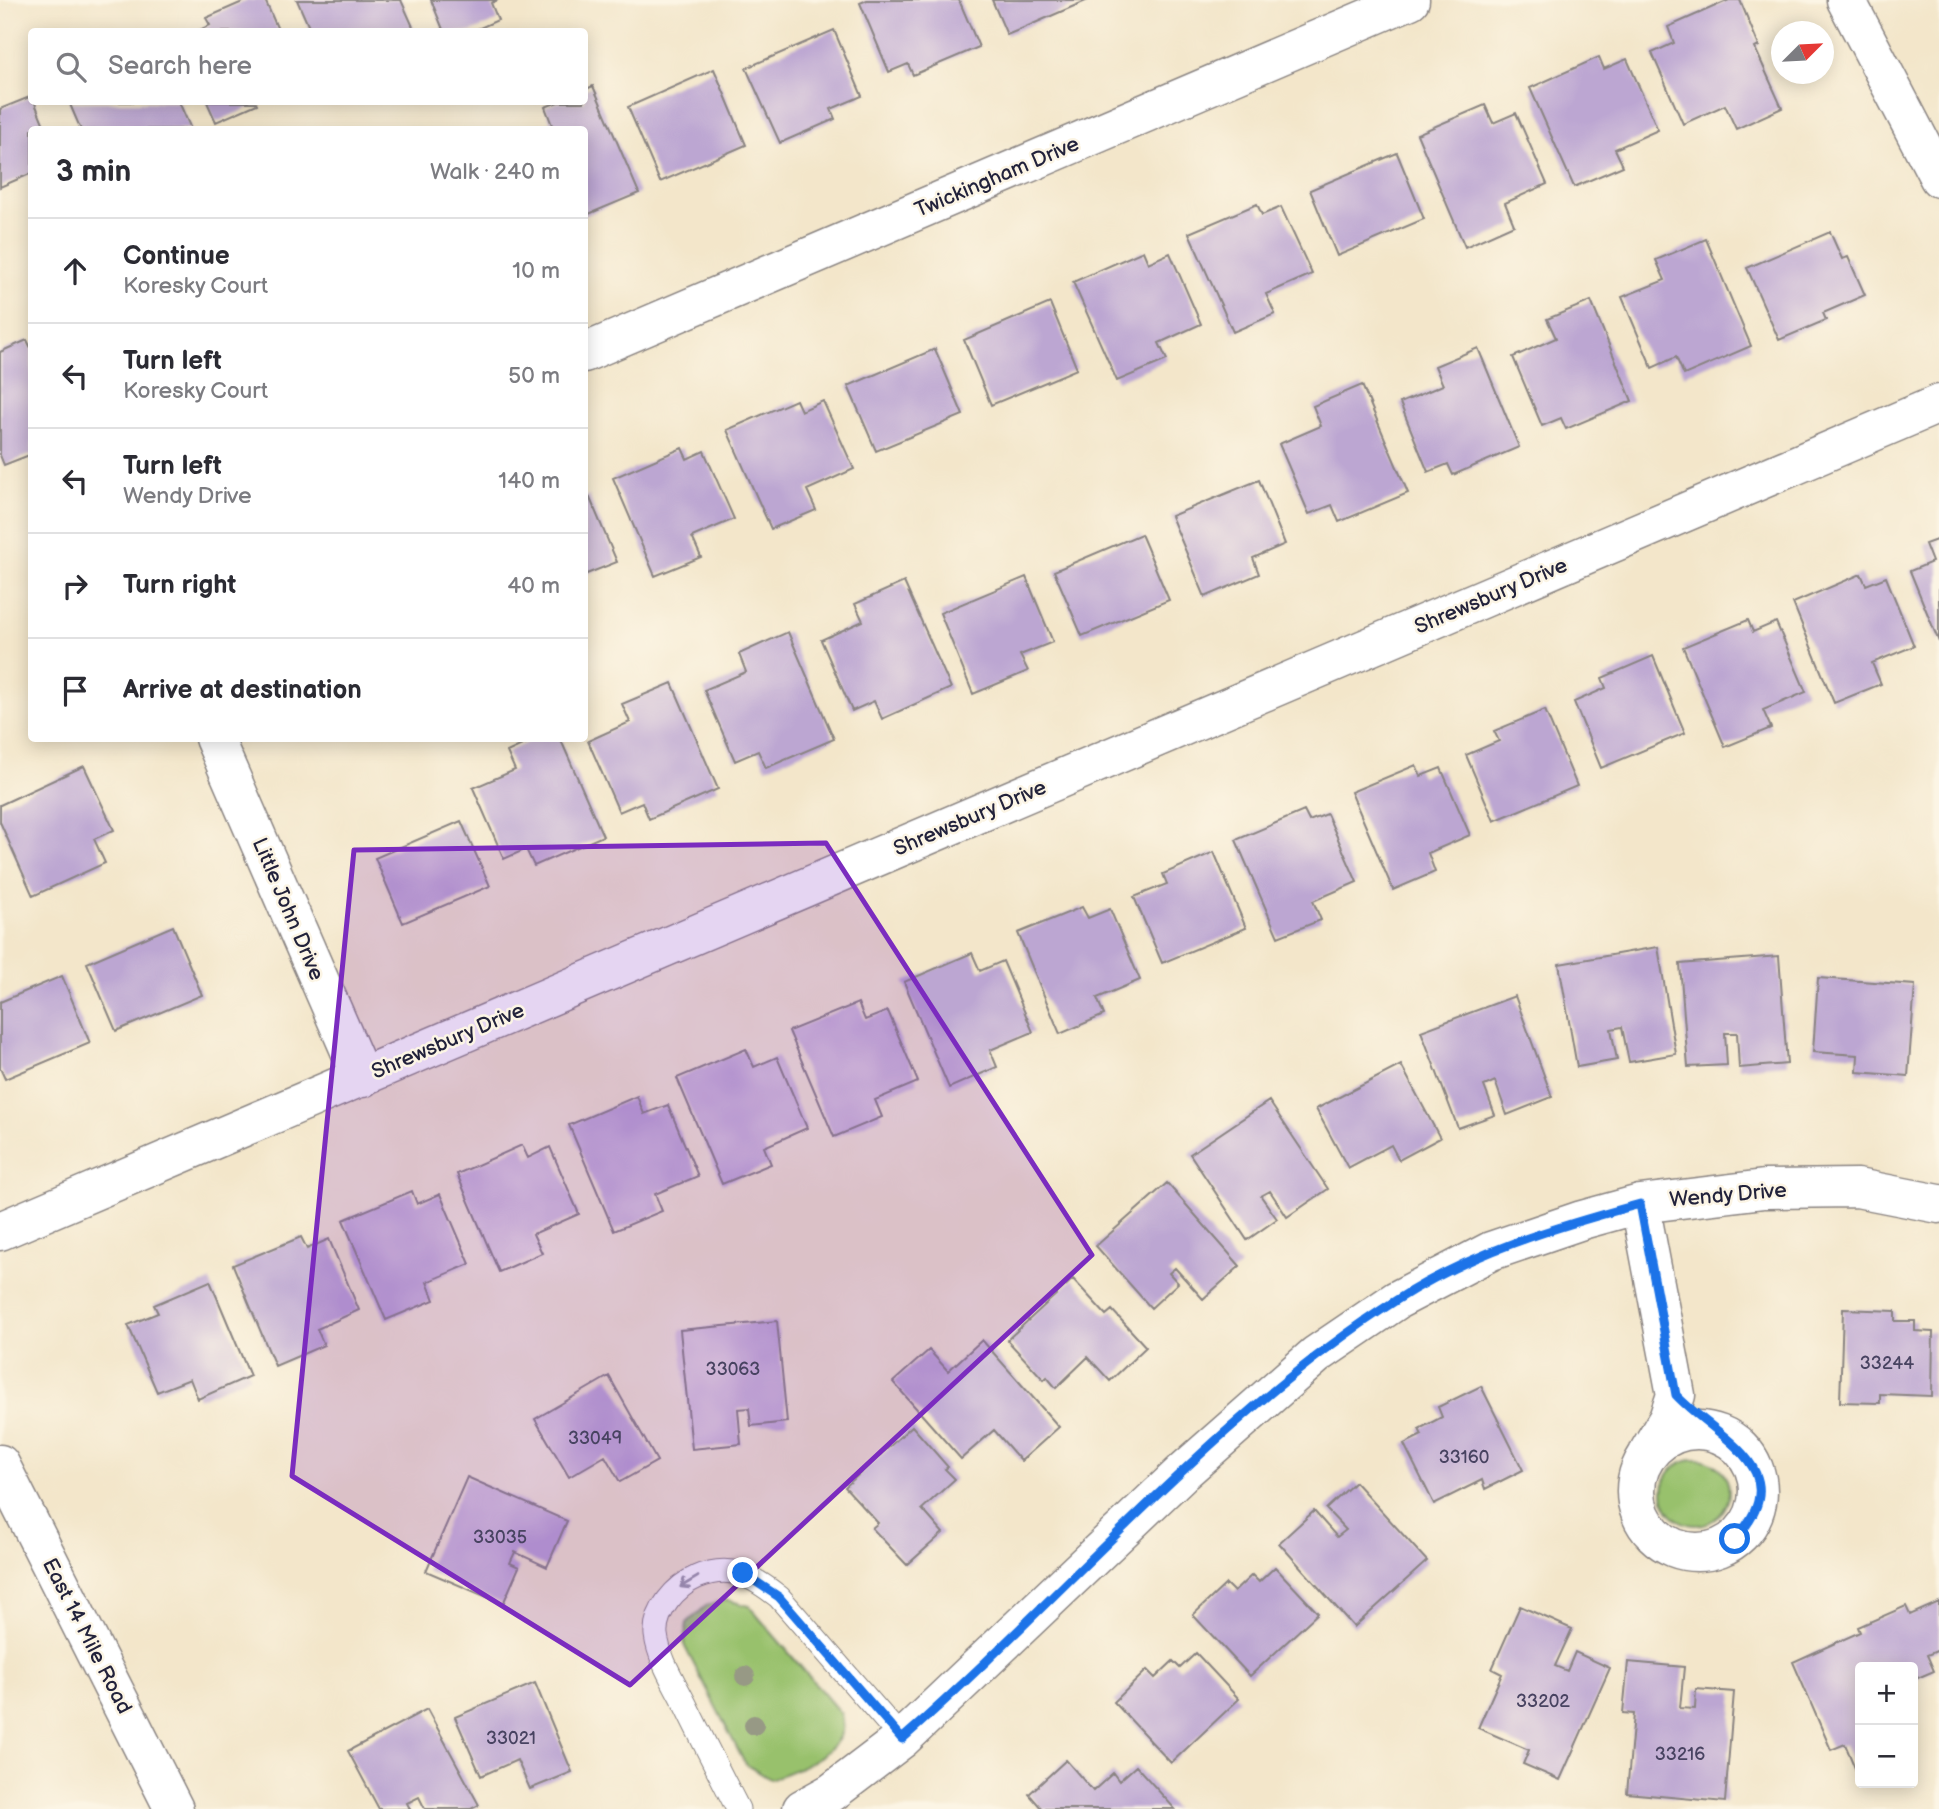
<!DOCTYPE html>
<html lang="en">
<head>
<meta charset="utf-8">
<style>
	body { margin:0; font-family:"Balsamiq Sans",sans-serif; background:#f7f7f7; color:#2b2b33 }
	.controls { position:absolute; right:21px; bottom:21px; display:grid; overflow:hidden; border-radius:7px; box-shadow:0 4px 18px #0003 }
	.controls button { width:63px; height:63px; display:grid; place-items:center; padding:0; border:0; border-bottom:2px solid #e1e1e2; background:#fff; color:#2b2b33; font:35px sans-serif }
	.compass { position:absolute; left:1771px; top:21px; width:63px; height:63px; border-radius:50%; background:#fff; box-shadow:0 4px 18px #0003; rotate:66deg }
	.stop { position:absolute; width:21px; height:21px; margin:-16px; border:5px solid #1a73e8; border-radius:50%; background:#fff }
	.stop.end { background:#1a73e8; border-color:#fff; box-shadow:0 2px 7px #0008 }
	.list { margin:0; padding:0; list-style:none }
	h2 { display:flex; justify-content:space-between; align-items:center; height:91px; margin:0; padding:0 28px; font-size:30px }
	h2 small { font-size:23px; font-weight:400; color:#7c7c81 }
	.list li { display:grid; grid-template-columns:46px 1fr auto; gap:21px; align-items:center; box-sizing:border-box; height:105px; padding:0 28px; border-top:2px solid #e1e1e2 }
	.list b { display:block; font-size:26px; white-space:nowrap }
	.list p { margin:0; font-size:23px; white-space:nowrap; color:#7c7c81 }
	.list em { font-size:23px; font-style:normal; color:#7c7c81 }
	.icon { flex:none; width:38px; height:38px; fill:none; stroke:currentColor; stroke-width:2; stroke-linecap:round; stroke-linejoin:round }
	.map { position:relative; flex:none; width:1939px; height:1809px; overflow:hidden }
	.search { position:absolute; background:#fff; box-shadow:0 4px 18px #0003; left:28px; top:28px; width:560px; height:77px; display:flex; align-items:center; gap:18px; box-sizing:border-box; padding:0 24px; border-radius:7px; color:#7c7c81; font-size:26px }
	.panel { position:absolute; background:#fff; box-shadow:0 4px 18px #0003; left:28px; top:126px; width:560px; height:616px; border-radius:7px }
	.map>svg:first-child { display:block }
	.green { fill:#98c16c; stroke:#5d7254; stroke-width:2 }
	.building { fill:#bca6d2 }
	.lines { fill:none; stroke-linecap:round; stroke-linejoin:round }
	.lane-casing { stroke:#8a8482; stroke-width:25 }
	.street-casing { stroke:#8a8482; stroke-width:41 }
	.secondary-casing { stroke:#8a8482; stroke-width:41 }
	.lane { stroke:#fff; stroke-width:23 }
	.street { stroke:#fff; stroke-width:38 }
	.secondary { stroke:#fff; stroke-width:38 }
	.tree { fill:#979985 }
	.oneway { stroke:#9c9ca7 }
	.route { stroke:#1a73e8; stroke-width:9 }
	.marked { fill:#7b2cbf; fill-opacity:0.2; stroke:#7b2cbf; stroke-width:5; stroke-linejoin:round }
	.labels { text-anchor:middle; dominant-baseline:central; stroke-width:5; stroke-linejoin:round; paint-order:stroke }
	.number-label { font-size:18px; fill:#484361 }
	.street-label { font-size:21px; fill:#22223b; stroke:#fcf5e5 }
</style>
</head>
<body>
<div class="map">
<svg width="1939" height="1809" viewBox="0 0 1939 1809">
	<rect width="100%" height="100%" fill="#fcf5e5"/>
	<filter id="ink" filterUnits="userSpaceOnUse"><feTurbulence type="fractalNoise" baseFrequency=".0143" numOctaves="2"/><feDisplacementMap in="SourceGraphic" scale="14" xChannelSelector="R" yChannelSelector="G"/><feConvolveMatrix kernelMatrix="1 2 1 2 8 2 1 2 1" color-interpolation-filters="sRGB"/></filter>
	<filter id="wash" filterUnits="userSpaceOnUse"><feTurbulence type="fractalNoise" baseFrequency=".00686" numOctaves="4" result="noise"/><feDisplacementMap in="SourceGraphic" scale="28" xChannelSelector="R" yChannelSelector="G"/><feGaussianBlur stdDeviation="1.57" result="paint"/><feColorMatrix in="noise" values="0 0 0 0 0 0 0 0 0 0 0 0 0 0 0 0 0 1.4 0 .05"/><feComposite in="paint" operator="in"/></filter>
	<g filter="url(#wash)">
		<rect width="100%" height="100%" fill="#f3e6ca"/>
		<path class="green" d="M1663 1492a33 33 0 1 1 66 0a33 33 0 1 1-66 0Z
			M727,1600L749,1606L841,1714C842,1719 843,1726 842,1731C836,1756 791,1772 770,1779L747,1765L742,1758L684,1645L687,1623L707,1605Z"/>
		<g id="blocks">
			<path class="building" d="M247,0H265L279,32H196L210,25L206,18Z
				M297,0H401L414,29L311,32Z
				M431,0H498L491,3L498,20L471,32H444Z
				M867,0H959L979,47L913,75L908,64L889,72L860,3Z
				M992,0H1088L1007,35Z
				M1729,0H1740L1759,46L1755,48L1782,108L1736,129L1725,105L1683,124L1652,53L1674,43L1668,27Z
				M834,30L862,96L831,109L835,119L780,143L746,68Z
				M1599,57L1604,69L1627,59L1658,130L1615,149L1623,166L1574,187L1530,88Z
				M714,69L746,145L660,182L628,107Z
				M593,86L639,193L584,216V130H541L552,125L545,107L558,102H584V90Z
				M32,96L46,130H32V173L0,187V109Z
				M69,102H179L191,129L81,130Z
				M207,102H256L257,104L216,122Z
				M1485,105L1493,123L1516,113L1547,184L1505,203L1514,225L1465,247L1417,134Z
				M1397,153L1424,219L1337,256L1310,190Z
				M1257,204L1262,215L1281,207L1312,274L1266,294L1275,314L1233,332L1189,233Z
				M1830,232L1842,259L1848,257L1865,295L1823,313L1826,320L1779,340L1747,268Z
				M1706,239L1751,346L1684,375L1676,357L1652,368L1622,297L1665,280L1656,260Z
				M1143,251L1148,263L1170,253L1201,324L1159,343L1167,360L1117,381L1073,282Z
				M1591,301L1632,401L1566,429L1561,418L1542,426L1513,357L1556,338L1547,319Z
				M1050,303L1077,369L991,405L964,340Z
				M27,340L32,350V454L4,465L0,455V352Z
				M1478,348L1519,447L1453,475L1448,464L1428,472L1400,403L1443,385L1435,366Z
				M935,349L963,415L876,451L848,386Z
				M1362,385L1408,493L1339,522L1332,505L1309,514L1279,444L1321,426L1313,406Z
				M796,400L801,411L823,401L854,469L807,490L816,510L771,529L727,430Z
				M682,448L687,459L704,451L734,519L692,537L701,557L655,576L613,478Z
				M1259,480L1285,544L1253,558L1259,574L1205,597L1171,516Z
				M589,496L617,562L584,575V498Z
				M1141,534L1169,600L1082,636L1054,571Z
				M1939,539V642L1910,571L1932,562L1925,544Z
				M1861,574L1866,585L1886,577L1914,646L1872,663L1881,684L1834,703L1793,603Z
				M1026,577L1053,642L1020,655L1028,671L973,694L940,613Z
				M904,582L951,688L882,719L874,701L852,711L821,640L863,621L855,604Z
				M1748,620L1753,632L1776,622L1806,692L1763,710L1771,728L1725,747L1683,647Z
				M788,632L834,739L766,768L758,751L735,761L704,690L746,672L739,654Z
				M1653,656L1685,733L1601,768L1574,702L1606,688L1602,678Z
				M672,683L718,789L649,819L642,802L619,812L588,741L630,722L622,704Z
				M1545,710L1577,786L1494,821L1466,755L1499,741L1494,731Z
				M537,738H560L603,836L534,866L526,849L504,859L473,788L515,770L507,752Z
				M1416,765L1421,776L1441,768L1470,835L1428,853L1435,872L1393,890L1351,792Z
				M84,766L114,830L94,839L105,863L33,896L0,822V805Z
				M1304,811L1309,821L1327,814L1357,882L1313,901L1321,920L1278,937L1236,840Z
				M461,821L490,886L403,923L375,858Z
				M1214,852L1246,928L1162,963L1134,897L1167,884L1163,874Z
				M1082,907L1088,918L1110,909L1140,980L1097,998L1104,1015L1060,1034L1018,933Z
				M173,926L202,995L116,1031L87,963Z
				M1658,947L1676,1054L1629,1062L1622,1027L1611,1029L1617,1060L1577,1067L1559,964Z
				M972,953L980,971L1003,961L1033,1032L990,1050L997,1067L949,1088L904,982Z
				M1779,956L1787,1064L1739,1068L1737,1033H1725L1727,1065L1688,1067L1680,964Z
				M62,976L90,1043L5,1079L0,1068V1002Z
				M1818,978L1915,985L1908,1076L1857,1072L1858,1055L1813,1052Z
				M1515,996L1552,1097L1507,1115L1495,1081L1484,1086L1495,1115L1458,1128L1421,1031Z
				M858,1003L865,1020L888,1011L918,1082L875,1100L882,1117L834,1137L789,1031Z
				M746,1049L754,1067L777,1057L807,1128L764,1147L771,1164L722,1184L677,1078Z
				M1401,1065L1440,1138L1399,1160L1391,1145L1348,1168L1316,1109Z
				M637,1096L644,1114L668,1105L698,1176L655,1194L662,1211L614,1231L569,1125Z
				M1269,1101L1328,1189L1287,1217L1270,1191L1261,1196L1277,1219L1247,1240L1190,1154Z
				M522,1145L528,1158L550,1147L579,1214L533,1234L542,1253L499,1272L457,1174Z
				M1167,1183L1240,1266L1203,1299L1175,1268L1169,1273L1178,1283L1151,1308L1096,1246Z
				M412,1191L417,1204L440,1194L470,1264L427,1282L434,1300L386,1320L343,1220Z
				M301,1237L307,1249L329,1239L359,1310L317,1329L324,1345L275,1366L233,1265Z
				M1073,1279L1106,1315L1112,1310L1146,1347L1110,1381L1088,1357L1056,1388L1047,1377L1044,1380L1007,1340Z
				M210,1281L250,1376L198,1399L190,1379L157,1392L128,1325L158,1313L154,1305Z
				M1843,1309L1895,1311V1321H1915V1331L1933,1332L1932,1396L1880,1394V1403L1840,1402Z
				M777,1321L787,1422L751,1426L749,1408L738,1409L741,1444L692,1449L680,1330Z
				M982,1340L1059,1427L1021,1461L994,1430L961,1459L893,1382L929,1350L948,1371Z
				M609,1376L657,1461L620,1482L605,1456L569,1477L535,1419Z
				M1481,1386L1523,1470L1485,1489L1482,1480L1434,1504L1404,1444L1422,1435L1419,1429L1442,1417L1438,1407Z
				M912,1426L948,1467L945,1469L955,1479L922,1509L943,1533L907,1565L872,1528L878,1523L845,1487Z
				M467,1477L567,1521L547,1567L515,1552L510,1563L519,1567L503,1604L426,1571Z
				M1355,1482L1427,1561L1354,1627L1279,1543L1314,1511L1337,1537L1346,1530L1326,1509Z
				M1275,1567L1318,1613L1250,1676L1193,1615L1226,1584L1234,1592L1252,1575L1259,1582Z
				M1939,1602V1650L1927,1655L1934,1671L1913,1680V1667H1860V1780L1845,1744L1831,1750L1793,1662L1860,1632L1858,1627L1906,1606L1910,1615Z
				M1520,1606L1572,1629L1555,1666L1567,1671L1575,1652L1610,1668L1560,1780L1523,1764L1529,1750L1478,1728L1502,1674L1492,1669Z
				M1196,1653L1239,1699L1171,1763L1114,1702L1147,1670L1155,1678L1173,1661L1180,1668Z
				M1628,1662L1684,1667L1680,1708L1695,1709L1696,1689L1734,1692L1725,1802L1627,1793L1634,1714L1623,1713Z
				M535,1683L572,1772L530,1789L517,1760L481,1776L455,1717Z
				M427,1709L479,1805L471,1809H425L419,1797L407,1803L410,1809H379L348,1751Z
				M1066,1760L1093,1791L1113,1773L1119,1781L1136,1766L1175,1809H1042L1029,1794Z"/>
		</g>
	</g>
	<g filter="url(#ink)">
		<use href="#blocks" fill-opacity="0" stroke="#8a8482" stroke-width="2"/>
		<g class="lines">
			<g class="lane-casing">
				<path id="lane" d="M738,1809C720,1774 702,1739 685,1704C674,1682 659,1659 656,1635C654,1611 676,1586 697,1577C731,1563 752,1576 779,1597L902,1739"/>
			</g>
			<g class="street-casing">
				<path id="street" d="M1846,0L1939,178
					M584,353L1410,0
					M214,738L362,1078
					M1640,1204L1676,1395L1668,1419L1649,1451
					M0,1231L1939,404
					M1636 1491a61 61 0 1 1 122 0a61 61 0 1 1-122 0Z
					M802,1809L831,1793L902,1739L1183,1472L1316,1355L1397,1300L1491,1251L1582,1220L1640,1204L1764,1189L1857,1188L1939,1204"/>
			</g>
			<g class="secondary-casing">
				<path id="secondary" d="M0,1464L174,1809"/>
			</g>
			<use href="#lane" class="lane"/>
			<use href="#street" class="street"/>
			<use href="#secondary" class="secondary"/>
		</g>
		<g class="tree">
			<circle cx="745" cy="1676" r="10"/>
			<circle cx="754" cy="1725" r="10"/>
		</g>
		<defs><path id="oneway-shaft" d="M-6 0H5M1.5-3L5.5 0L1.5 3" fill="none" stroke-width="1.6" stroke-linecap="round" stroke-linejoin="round" transform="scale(1.75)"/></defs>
		<use class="oneway" href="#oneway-shaft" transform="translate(689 1582) rotate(149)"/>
	</g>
	<g class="lines" filter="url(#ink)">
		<path class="route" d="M743,1573L779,1597L902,1739C1065,1596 1212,1418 1395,1301C1469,1253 1555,1227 1640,1204L1676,1395C1717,1439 1801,1469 1735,1539"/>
	</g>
	<path class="marked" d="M826,843L1092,1255L630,1685L292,1476L354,850Z"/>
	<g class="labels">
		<g class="number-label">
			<text x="1887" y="1363">33244</text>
			<text x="733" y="1369">33063</text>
			<text x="595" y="1438">33049</text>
			<text x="1464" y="1457">33160</text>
			<text x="500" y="1537">33035</text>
			<text x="1543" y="1701">33202</text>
			<text x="511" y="1738">33021</text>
			<text x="1680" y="1754">33216</text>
		</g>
		<g class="street-label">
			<text transform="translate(997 177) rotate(-23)">Twickingham Drive</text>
			<text transform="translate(1491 596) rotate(-23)">Shrewsbury Drive</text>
			<text transform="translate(970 818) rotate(-23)">Shrewsbury Drive</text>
			<text transform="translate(288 909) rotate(67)">Little John Drive</text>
			<text transform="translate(448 1041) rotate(-23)">Shrewsbury Drive</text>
			<text transform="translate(1728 1195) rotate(-5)">Wendy Drive</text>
			<text transform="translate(87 1636) rotate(63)">East 14 Mile Road</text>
		</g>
	</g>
</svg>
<div class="controls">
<button>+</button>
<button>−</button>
</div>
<svg class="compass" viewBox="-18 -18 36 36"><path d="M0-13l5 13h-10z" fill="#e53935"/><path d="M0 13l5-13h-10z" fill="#7c7c81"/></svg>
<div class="stop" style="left:1735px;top:1539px"></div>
<div class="stop end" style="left:743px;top:1573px"></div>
<div class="search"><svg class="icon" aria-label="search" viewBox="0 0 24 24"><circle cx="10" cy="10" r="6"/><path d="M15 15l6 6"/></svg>Search here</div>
<section class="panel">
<h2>3 min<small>Walk · 240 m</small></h2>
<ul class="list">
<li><svg class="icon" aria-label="ahead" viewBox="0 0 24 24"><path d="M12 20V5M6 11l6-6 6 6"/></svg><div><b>Continue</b><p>Koresky Court</p></div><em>10 m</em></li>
<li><svg class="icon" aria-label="left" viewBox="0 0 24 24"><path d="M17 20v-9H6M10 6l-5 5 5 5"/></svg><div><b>Turn left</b><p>Koresky Court</p></div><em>50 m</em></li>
<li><svg class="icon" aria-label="left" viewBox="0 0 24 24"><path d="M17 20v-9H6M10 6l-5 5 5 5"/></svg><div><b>Turn left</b><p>Wendy Drive</p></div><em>140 m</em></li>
<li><svg class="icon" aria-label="right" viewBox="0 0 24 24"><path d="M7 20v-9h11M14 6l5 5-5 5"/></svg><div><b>Turn right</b></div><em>40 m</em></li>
<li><svg class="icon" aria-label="arrive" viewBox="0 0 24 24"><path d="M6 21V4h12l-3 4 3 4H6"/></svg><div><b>Arrive at destination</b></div></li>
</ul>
</section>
</div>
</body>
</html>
